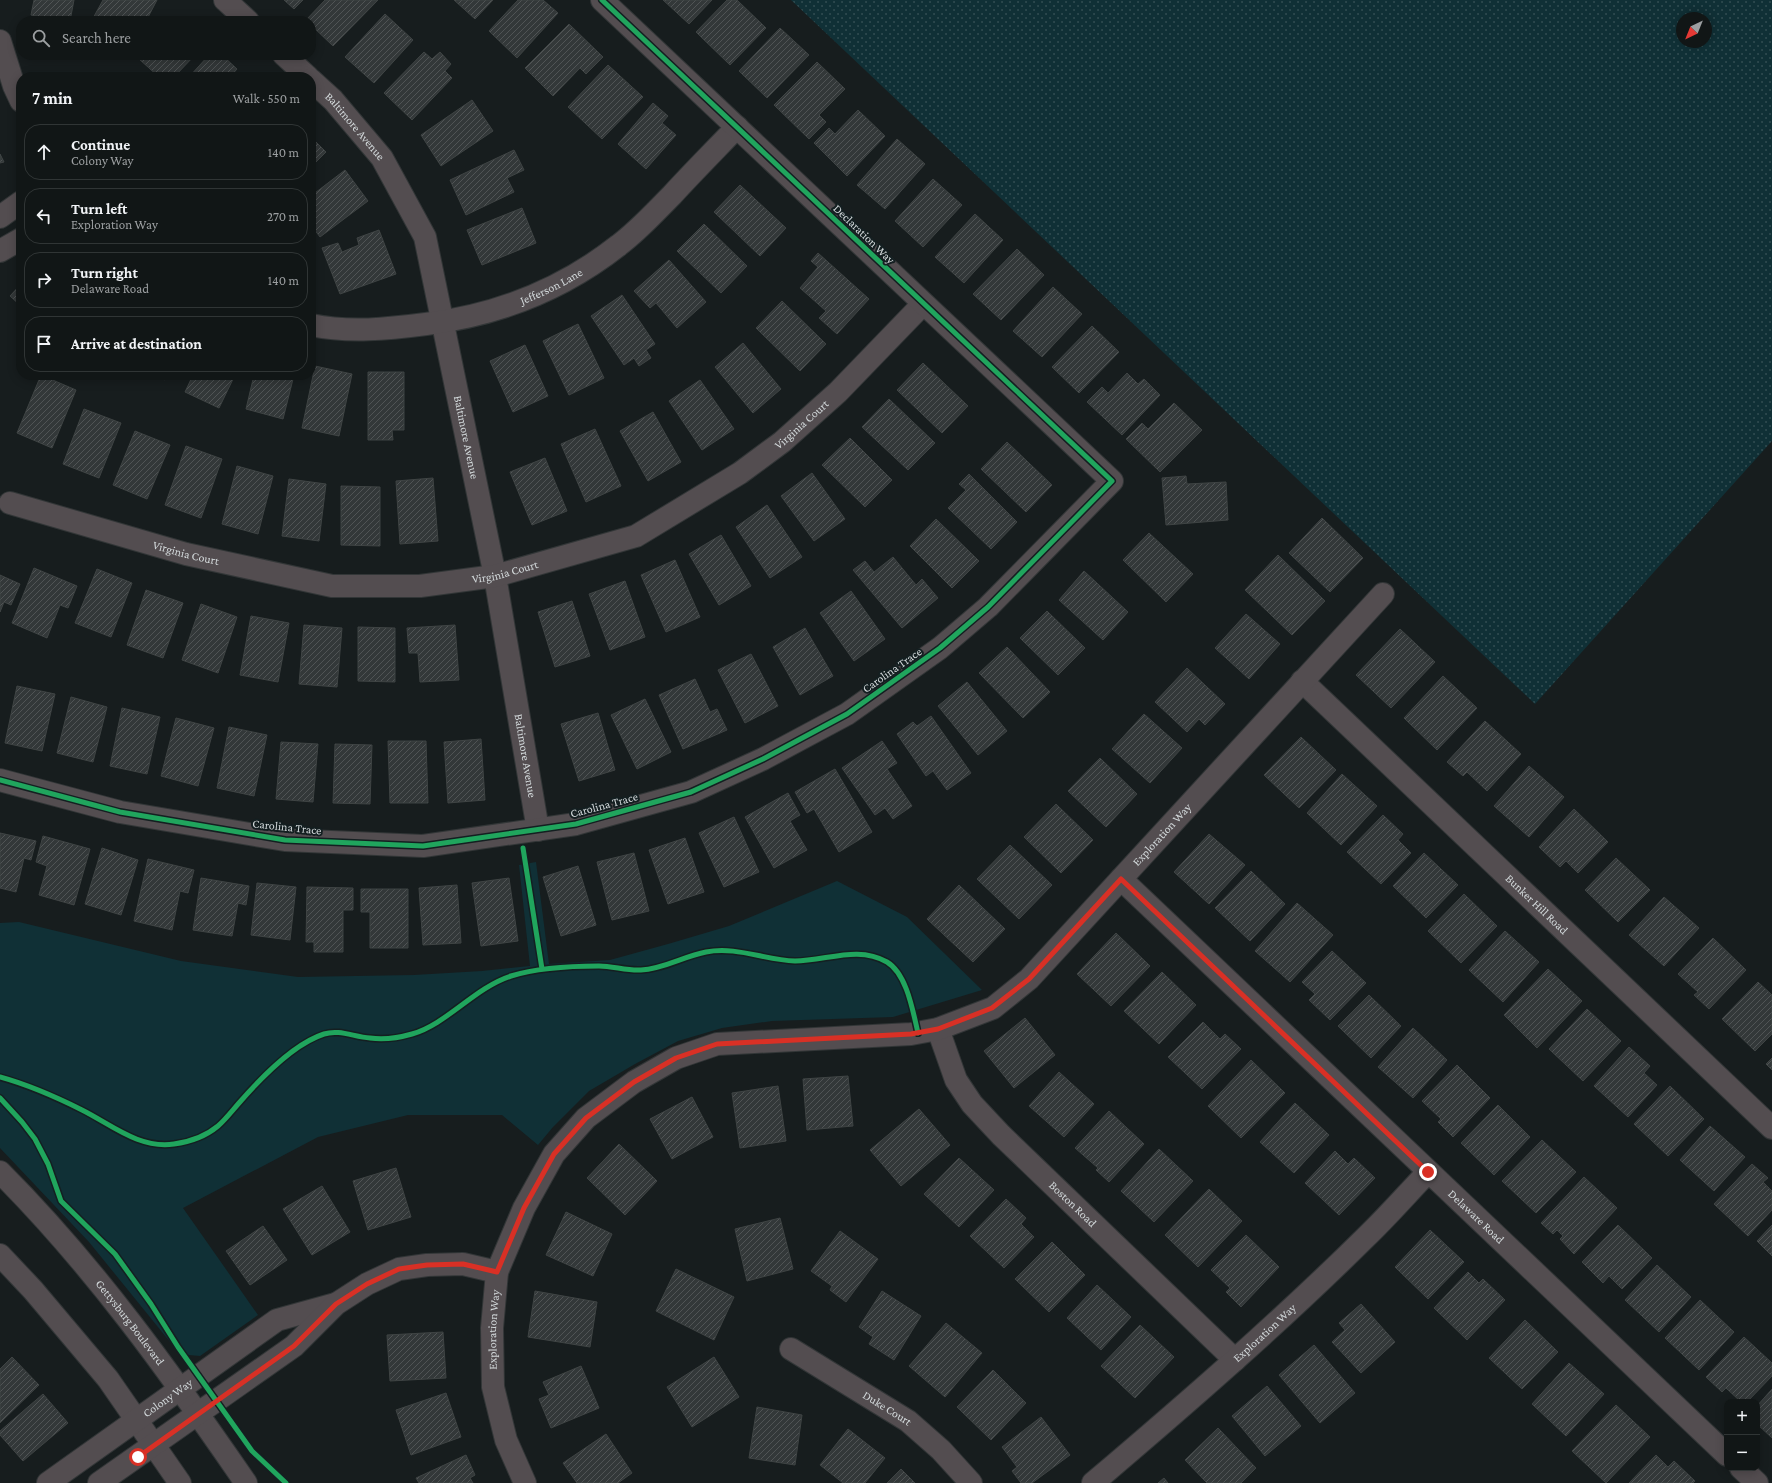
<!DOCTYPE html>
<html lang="en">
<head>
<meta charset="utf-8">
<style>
	body { margin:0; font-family:"Crimson Pro",serif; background:#1a1f1f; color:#f1f3f6 }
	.controls { position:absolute; right:12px; bottom:12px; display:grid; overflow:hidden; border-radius:8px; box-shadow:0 2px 10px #0003 }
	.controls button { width:36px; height:36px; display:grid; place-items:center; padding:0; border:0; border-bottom:1px solid #303535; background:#111616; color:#f1f3f6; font:20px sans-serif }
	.compass { position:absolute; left:1676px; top:12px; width:36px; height:36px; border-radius:50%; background:#111616; box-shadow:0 2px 10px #0003; rotate:223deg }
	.stop { position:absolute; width:12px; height:12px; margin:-9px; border:3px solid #d93025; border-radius:50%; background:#fff }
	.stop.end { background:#d93025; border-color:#fff; box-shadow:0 1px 4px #0008 }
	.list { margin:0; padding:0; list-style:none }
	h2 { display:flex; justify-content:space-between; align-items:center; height:52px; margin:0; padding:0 16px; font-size:17px }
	h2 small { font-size:13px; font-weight:400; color:#9c9fa1 }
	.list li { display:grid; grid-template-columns:26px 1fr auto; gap:12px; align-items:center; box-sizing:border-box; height:56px; margin:0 8px 8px; padding:0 8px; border:1px solid #303535; border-radius:16px }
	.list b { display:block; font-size:15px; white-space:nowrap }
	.list p { margin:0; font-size:13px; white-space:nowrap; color:#9c9fa1 }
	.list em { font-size:13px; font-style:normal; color:#9c9fa1 }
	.icon { flex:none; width:22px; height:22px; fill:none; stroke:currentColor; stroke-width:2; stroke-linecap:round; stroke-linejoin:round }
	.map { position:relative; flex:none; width:1772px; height:1483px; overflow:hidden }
	.search { position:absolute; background:#111616; box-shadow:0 2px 10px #0003; left:16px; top:16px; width:300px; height:44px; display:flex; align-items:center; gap:10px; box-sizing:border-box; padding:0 14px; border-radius:16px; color:#9c9fa1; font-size:15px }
	.panel { position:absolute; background:#111616; box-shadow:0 2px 10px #0003; left:16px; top:72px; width:300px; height:308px; border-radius:16px }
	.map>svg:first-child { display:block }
	.grass { fill:url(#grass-dots); fill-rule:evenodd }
	.park { fill:#103036 }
	.building { fill:url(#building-hatch); stroke:#3f4444 }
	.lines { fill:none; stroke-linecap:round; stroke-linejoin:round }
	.minor-casing { stroke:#323637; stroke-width:24 }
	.minor { stroke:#534d50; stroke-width:22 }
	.cycleway-casing { stroke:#141f21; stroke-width:8 }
	.cycleway { stroke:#20a55d; stroke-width:5 }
	.route { stroke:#d93025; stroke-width:5 }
	.labels { text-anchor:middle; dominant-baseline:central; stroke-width:4; stroke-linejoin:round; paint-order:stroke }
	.street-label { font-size:12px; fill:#d2d8da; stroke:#141f21 }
</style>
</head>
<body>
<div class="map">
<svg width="1772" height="1483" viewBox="0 0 1772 1483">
	<defs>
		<pattern id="grass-dots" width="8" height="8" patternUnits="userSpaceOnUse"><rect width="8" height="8" fill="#103036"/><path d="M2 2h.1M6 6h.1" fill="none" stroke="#324d52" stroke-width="1.8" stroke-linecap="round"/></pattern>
		<pattern id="building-hatch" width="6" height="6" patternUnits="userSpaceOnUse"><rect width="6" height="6" fill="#333839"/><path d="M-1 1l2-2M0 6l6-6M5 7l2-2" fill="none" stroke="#505455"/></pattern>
	</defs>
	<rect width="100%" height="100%" fill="#171d1e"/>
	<path class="grass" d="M791,0H1772V441L1535,704ZM1682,18H1706V42H1682Z"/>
	<path class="park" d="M536,862L549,964L610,960L668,944L729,926L837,881L907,917L982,990L893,1017L772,1021L722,1028L678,1041L635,1064L589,1091L553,1127L538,1145L502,1115H408L318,1137L183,1208L258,1315L200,1356L189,1355L175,1348L89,1242L0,1148V923L19,922L181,961L298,977L414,975L482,971L530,966L519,865Z"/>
	<path class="building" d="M34,0H74L70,21H61L31,15Z
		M103,0H157L146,21H94L92,20Z
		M284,0H303L294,9Z
		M325,0H378L333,46L311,25V21L306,20Z
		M454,0H493L475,19Z
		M518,0H543L558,13L517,58L489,31Z
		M663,0H712L689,24Z
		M727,0H737L766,28L730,65L696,32Z
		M385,14L413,40L374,83L345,57Z
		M569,24L603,57L586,74L580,68L553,96L525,68Z
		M780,28L809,55L767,98L739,71Z
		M424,52L432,59L440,52L451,64L445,71L452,78L412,120L384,93Z
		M143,55H195L174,77H159L139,59Z
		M209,55H222L237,69L230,77H189Z
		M817,62L845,89L819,115L826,122L809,139L774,105Z
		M608,65L643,97L602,139L568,107Z
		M472,100L493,131L441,166L421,135Z
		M653,103L668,116L662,123L676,135L646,169L618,144Z
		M858,110L885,136L847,176L814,143L829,128L835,134Z
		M311,137L326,152L311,167Z
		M897,139L925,164L885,209L857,185Z
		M514,150L524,170L507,178L514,192L466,215L450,180Z
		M0,154L4,162L0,163Z
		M345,170L368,201L320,237L311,225V196Z
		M933,179L962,205L923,247L895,221Z
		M740,185L786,228L760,256L714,212Z
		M522,208L536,243L482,265L467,230Z
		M975,214L1003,240L964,283L935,257Z
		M704,224L747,266L721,293L677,251Z
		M379,230L396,274L340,294L322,248L338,243L342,252L359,245L357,238Z
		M1017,249L1044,275L1001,320L973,294Z
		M818,253L869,299L837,334L819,318L826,311L800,288L818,267L811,261Z
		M669,260L706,302L677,328L656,303L650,308L634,291Z
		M21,284V306L10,296Z
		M1053,287L1082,314L1042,357L1013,331Z
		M622,295L655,344L646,350L651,358L639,366L634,358L624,365L591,316Z
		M782,301L826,344L800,371L756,328Z
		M578,324L604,378L569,395L543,341Z
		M1092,326L1119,352L1079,393L1052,367Z
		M743,343L781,389L753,413L715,367Z
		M525,345L548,396L513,412L490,361Z
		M923,363L968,406L942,433L897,390Z
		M315,366L352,374L339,436L302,428Z
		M368,372H404V430H392L393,440H368Z
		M1127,373L1138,384L1144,379L1160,395L1122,435L1087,402L1102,387L1108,393Z
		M41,375L76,390L52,448L17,433Z
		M158,375H168L165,380Z
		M193,375H235L219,408L185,392Z
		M254,375H294L283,419L246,409Z
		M700,380L734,429L702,450L669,401Z
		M889,399L935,443L908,470L862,427Z
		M1174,403L1202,430L1160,472L1126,439L1142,423L1148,429Z
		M84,409L121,423L99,478L63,464Z
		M653,412L681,462L648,481L620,431Z
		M595,429L621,486L586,502L561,444Z
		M135,431L170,445L147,499L113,485Z
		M850,438L892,480L865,507L822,465Z
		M1007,442L1052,485L1026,512L981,469Z
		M186,446L222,459L201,518L165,505Z
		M545,458L567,511L532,525L510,472Z
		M237,466L273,476L258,534L222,524Z
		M812,473L845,519L814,541L781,496Z
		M969,474L1017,522L991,549L948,508L966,490L959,484Z
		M1186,476L1187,484L1226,482L1228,520L1166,525L1162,478Z
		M433,478L438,541L400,544L396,481Z
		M289,479L326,484L319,541L282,536Z
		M341,486L380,487V546L341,545Z
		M767,505L802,557L770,578L736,527Z
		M1322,518L1363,558L1330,592L1289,553Z
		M936,519L979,561L952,588L910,546Z
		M1149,533L1193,574L1166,602L1123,560Z
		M721,535L751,586L719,605L689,554Z
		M1278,555L1325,601L1292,635L1245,590Z
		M893,557L916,585L922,579L938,598L902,628L853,570L865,561L874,572Z
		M675,560L700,617L666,632L641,575Z
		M34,568L77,586L68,608L60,605L47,638L12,623Z
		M97,569L132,583L111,637L75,623Z
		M1084,571L1128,612L1103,640L1059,600Z
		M0,575L20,584L11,605L4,602L0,612Z
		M625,581L645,637L610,650L589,594Z
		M146,590L183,603L163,658L127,645Z
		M851,591L885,639L854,661L820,613Z
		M572,601L590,656L555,667L538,612Z
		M201,604L237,617L218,673L182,660Z
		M1047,611L1085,648L1058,675L1020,638Z
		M1246,614L1280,644L1249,679L1215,648Z
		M251,616L289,623L278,682L240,675Z
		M304,625L342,628L337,687L299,684Z
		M455,625L459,680L420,682L418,653H409L407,628Z
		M358,627L395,628V682L358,681Z
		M805,628L833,676L800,695L773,647Z
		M1400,629L1435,662L1391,708L1356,675Z
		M1007,647L1050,692L1023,718L979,673Z
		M751,654L778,706L745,723L718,670Z
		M1187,668L1225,704L1205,725L1199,719L1187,732L1155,702Z
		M1443,676L1477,708L1437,750L1404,718Z
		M695,679L710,712L717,709L727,730L683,749L659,695Z
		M967,682L1007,731L978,755L938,706Z
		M17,686L55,694L42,751L5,743Z
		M71,697L107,707L93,762L57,753Z
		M645,699L671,752L637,769L611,715Z
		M122,708L160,717L147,774L110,766Z
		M598,713L615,770L579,781L561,724Z
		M1144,714L1182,748L1150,783L1112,749Z
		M931,716L971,773L947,790L933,771L926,776L897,734L913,722L917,726Z
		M176,718L214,728L198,786L161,776Z
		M1485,721L1521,754L1487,791L1467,772L1463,776L1447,762Z
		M229,727L267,735L254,796L217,788Z
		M1301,737L1336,770L1299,808L1264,775Z
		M481,739L485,800L448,803L444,742Z
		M388,741H426L428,803H390Z
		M882,741L897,763L887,769L912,806L893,819L885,808L875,815L842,768Z
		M281,742L318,744L313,802L276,799Z
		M335,744L372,745L370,804L333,803Z
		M1100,758L1137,794L1106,827L1068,791Z
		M1529,766L1564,797L1529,837L1494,806Z
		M835,769L872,832L839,852L814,809L807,813L795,792Z
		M1342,774L1377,806L1341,845L1307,813Z
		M788,793L800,815L790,821L807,850L774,868L745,817Z
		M1056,804L1093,840L1061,873L1024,837Z
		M1574,809L1608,842L1578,873L1566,861L1560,867L1539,847Z
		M1383,815L1403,834L1398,840L1411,853L1381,884L1347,852Z
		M734,817L759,872L724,887L699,833Z
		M0,833L36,841L31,860L24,858L16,892L0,888Z
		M1209,834L1245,865L1209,904L1174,872Z
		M43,836L90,849L74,905L39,895L47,866L36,862Z
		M685,838L704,892L668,904L649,850Z
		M1010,845L1052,885L1019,919L977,879Z
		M102,848L138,860L121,915L85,904Z
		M634,853L649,911L612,920L597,862Z
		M1424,853L1458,885L1426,918L1393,886Z
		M1616,858L1650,890L1618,922L1585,890Z
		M148,859L194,870L188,893L180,891L172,930L134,921Z
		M578,866L596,925L561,936L543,877Z
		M1251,871L1285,904L1250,941L1215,908Z
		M201,878L249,886L246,905L238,903L232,936L193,930Z
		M509,878L518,941L481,946L472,883Z
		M257,883L296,887L290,940L251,935Z
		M457,885L461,943L423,945L419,888Z
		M959,885L1005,929L973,962L927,919Z
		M307,887L353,888V910H343V952H314V942H306Z
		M361,889H408V948H370V912H361Z
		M1464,894L1497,926L1461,963L1428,931Z
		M1664,897L1699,928L1664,966L1629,935Z
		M1297,903L1333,935L1290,982L1255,951Z
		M1505,931L1539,962L1503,1002L1469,970Z
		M1116,933L1150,966L1111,1006L1077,974Z
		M1713,938L1746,970L1709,1009L1694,995L1698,992L1678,974Z
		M1332,951L1366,983L1330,1020L1309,1000L1315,994L1302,982Z
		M1548,969L1582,1001L1537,1048L1504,1015Z
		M1162,972L1196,1005L1159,1044L1124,1011Z
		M1758,982L1772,995V1034L1755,1051L1722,1019Z
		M1369,995L1401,1026L1371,1058L1338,1026Z
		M1587,1009L1621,1041L1583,1081L1549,1049Z
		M1025,1018L1055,1055L1014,1088L984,1051Z
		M1203,1022L1220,1039L1225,1034L1241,1049L1202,1089L1168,1057Z
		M1413,1028L1447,1060L1413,1098L1378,1067Z
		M1629,1047L1650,1066L1644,1073L1657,1085L1628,1117L1594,1086Z
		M1772,1058V1070L1766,1064Z
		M1251,1060L1285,1093L1241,1138L1208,1106Z
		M1457,1065L1490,1098L1453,1137L1438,1122L1441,1119L1422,1101Z
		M1059,1072L1094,1104L1064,1137L1029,1106Z
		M848,1076L853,1126L807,1130L803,1079Z
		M778,1086L786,1141L740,1148L732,1093Z
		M1670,1086L1704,1119L1668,1156L1634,1124Z
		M692,1097L713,1137L672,1159L650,1119Z
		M1295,1103L1329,1135L1294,1173L1260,1142Z
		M1498,1105L1530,1137L1494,1175L1461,1143Z
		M919,1109L950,1145L901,1186L870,1150Z
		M1109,1111L1144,1144L1109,1182L1096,1170L1098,1168L1075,1148Z
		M1710,1126L1745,1157L1714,1191L1680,1160Z
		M1542,1140L1576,1172L1536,1213L1502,1181Z
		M619,1144L657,1181L625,1215L587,1178Z
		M1159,1149L1193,1181L1154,1222L1121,1191Z
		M1335,1151L1348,1164L1354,1158L1375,1178L1339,1215L1305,1183Z
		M959,1158L994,1190L959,1227L924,1194Z
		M1752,1164L1768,1178L1763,1182L1772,1191V1210L1748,1236L1714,1204Z
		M396,1168L411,1217L368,1230L353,1181Z
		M1584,1177L1617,1208L1574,1254L1560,1239L1563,1236L1557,1230L1553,1234L1541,1223Z
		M322,1186L350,1232L312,1255L283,1209Z
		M1209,1189L1242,1221L1198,1267L1165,1235Z
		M1006,1199L1026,1218L1021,1224L1034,1237L1004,1268L970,1236Z
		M566,1212L612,1234L593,1276L546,1255Z
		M780,1218L793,1269L747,1281L735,1229Z
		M1618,1225L1652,1258L1622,1289L1609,1276L1603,1283L1582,1262Z
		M1772,1225V1256L1757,1241Z
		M263,1226L287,1260L250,1285L226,1251Z
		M1430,1230L1464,1262L1428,1299L1395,1267Z
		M840,1231L878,1259L846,1302L830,1290L832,1286L811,1271Z
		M1246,1235L1279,1267L1241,1307L1226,1292L1230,1288L1211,1270Z
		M1052,1242L1085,1275L1049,1312L1015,1279Z
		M1657,1265L1691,1297L1659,1332L1625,1300Z
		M676,1269L734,1297L714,1340L656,1311Z
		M1468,1272L1479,1283L1483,1279L1505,1300L1467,1340L1434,1308Z
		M1097,1285L1131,1317L1101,1350L1067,1318Z
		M535,1291L597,1302L590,1347L528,1337Z
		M882,1291L921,1316L894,1360L869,1344L873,1337L859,1327Z
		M1700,1300L1734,1332L1699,1370L1665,1338Z
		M1361,1304L1395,1342L1361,1373L1332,1342L1345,1330L1339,1323Z
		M1525,1320L1558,1352L1522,1389L1489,1358Z
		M946,1323L982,1353L945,1397L909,1366Z
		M1140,1325L1174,1357L1135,1398L1101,1366Z
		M443,1332L446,1378L390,1381L387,1335Z
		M1744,1337L1772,1363V1376L1747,1402H1741L1726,1388L1722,1392L1706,1377Z
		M1314,1345L1355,1393L1320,1423L1279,1375Z
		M12,1357L39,1385L0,1423V1369Z
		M714,1357L739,1397L692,1427L667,1387Z
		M1569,1363L1604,1394L1566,1436L1532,1404Z
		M581,1366L599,1408L551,1428L539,1399L549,1395L543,1382Z
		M993,1370L1026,1403L991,1440L957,1407Z
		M1267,1386L1301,1426L1265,1456L1232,1416Z
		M1772,1389V1438L1757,1424V1406Z
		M446,1393L461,1437L411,1455L396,1410Z
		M43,1394L68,1423L23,1461L0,1435V1431Z
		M1616,1405L1650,1437L1606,1483L1572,1451Z
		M757,1407L802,1415L795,1465L749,1458Z
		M1041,1417L1070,1455L1032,1483H1021L1012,1471L1017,1467L1002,1447Z
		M1218,1428L1256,1468L1241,1483H1207L1185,1460Z
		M848,1429L885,1458L865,1483H843L820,1465Z
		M606,1434L632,1473L618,1483H577L563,1463Z
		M466,1455L475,1475L470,1478L473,1483H419L416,1478Z
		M1656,1455L1668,1467L1674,1461L1695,1481L1693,1483H1629Z
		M901,1469L915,1483H887Z
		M1164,1478L1168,1483H1158Z"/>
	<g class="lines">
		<g class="minor-casing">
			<g id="minor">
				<path d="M225,0L248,21"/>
				<path d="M0,41L14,86L21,101"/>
				<path d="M284,55L308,77"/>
				<path id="s1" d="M311,80L333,100L382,158L425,237L495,576L538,830"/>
				<path d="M0,217L21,202"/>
				<path d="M0,251L21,239"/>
				<path id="s2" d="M311,325C349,333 388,329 426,324C498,315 562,290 619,245C639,230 655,212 672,195C693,172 715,150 737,127"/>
				<path id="s3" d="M10,503L186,554L332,586H420L495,576L636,536L740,473L782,442L838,392L923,304"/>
				<path id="s4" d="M1302,681L1772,1128"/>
				<path d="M0,780L120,812L285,840L423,846L576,824L691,792L763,759L847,714L940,648L988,607L1112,481L602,0"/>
				<path id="s5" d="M1121,879L1727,1455"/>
				<path id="s6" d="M938,1029L956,1080L972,1104L1001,1135L1235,1360"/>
				<path id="s7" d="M0,1172C94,1266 171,1374 246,1483"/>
				<path d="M0,1255L33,1290L108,1379L180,1483"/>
				<path id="s8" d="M791,1349L908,1421L941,1450L971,1483"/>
				<path d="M1741,1468L1757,1483"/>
				<path id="s9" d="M48,1483L277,1320L335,1304"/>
				<path d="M99,1483L294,1346L336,1304L367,1284L399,1269L427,1265L463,1264L497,1272"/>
				<path id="s10" d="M525,1483L506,1440L493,1387L492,1328L497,1272L524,1208L554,1154L586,1118L634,1082L676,1058L717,1044L911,1034L938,1029L993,1008L1029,979L1383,594"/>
				<path id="s11" d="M1093,1483C1186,1404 1278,1324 1365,1238C1387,1217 1407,1194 1428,1172"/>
			</g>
		</g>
		<use href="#minor" class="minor"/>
		<g class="cycleway-casing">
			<path id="cycleway" d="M0,780L120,812L285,840L423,846L576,824L691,792L763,759L847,714L940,648L988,607L1112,481L602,0
				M523,848L542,969
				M0,1077C29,1085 56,1097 82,1110C112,1125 139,1149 174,1144C189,1142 206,1136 218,1126C225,1120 232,1111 239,1103C259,1080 293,1044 324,1034C339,1029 354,1037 370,1038C384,1040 398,1038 412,1034C447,1024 474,988 511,976C537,968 572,966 599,966C613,966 627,971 641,970C664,969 684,956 706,952C736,946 765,960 795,961C826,961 858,945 887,962C907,974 913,1012 918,1033
				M0,1098L22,1122L35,1139L48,1164L61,1201L115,1254L151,1304L178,1347L252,1451L286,1483"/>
		</g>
		<use href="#cycleway" class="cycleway"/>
	</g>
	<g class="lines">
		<path class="route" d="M138,1457L294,1346L336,1304L367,1284L399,1269L427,1265L463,1264L497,1272L524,1208L554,1154L586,1118L634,1082L676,1058L717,1044L911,1034L938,1029L992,1008L1029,979L1121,879L1428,1172"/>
	</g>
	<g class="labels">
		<g class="street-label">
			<text stroke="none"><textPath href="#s1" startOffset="64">Baltimore Avenue</textPath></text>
			<text transform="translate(864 234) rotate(44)">Declaration Way</text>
			<text stroke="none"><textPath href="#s2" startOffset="247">Jefferson Lane</textPath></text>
			<text stroke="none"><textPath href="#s3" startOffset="843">Virginia Court</textPath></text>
			<text stroke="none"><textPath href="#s1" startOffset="400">Baltimore Avenue</textPath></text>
			<text stroke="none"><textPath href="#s3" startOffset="183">Virginia Court</textPath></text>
			<text stroke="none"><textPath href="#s3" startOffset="507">Virginia Court</textPath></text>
			<text transform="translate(892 670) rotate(-35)">Carolina Trace</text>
			<text stroke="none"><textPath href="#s1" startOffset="724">Baltimore Avenue</textPath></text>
			<text transform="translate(604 805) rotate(-15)">Carolina Trace</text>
			<text transform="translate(287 827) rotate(6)">Carolina Trace</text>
			<text stroke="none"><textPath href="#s10" startOffset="1071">Exploration Way</textPath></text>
			<text stroke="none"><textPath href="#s4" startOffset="324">Bunker Hill Road</textPath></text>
			<text stroke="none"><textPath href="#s6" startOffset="225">Boston Road</textPath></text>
			<text stroke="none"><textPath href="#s5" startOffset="490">Delaware Road</textPath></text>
			<text stroke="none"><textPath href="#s7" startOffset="199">Gettysburg Boulevard</textPath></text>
			<text stroke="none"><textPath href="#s10" startOffset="159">Exploration Way</textPath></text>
			<text stroke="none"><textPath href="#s11" startOffset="228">Exploration Way</textPath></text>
			<text stroke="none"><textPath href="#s9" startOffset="147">Colony Way</textPath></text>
			<text stroke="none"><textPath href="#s8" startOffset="113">Duke Court</textPath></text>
		</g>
	</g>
</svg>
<div class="controls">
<button>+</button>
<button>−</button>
</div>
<svg class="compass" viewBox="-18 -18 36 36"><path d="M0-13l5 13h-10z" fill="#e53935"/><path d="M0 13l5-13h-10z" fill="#9c9fa1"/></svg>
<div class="stop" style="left:138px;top:1457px"></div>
<div class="stop end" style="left:1428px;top:1172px"></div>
<div class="search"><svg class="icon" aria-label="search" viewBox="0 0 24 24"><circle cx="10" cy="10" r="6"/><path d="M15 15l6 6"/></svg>Search here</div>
<section class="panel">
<h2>7 min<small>Walk · 550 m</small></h2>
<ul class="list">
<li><svg class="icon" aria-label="ahead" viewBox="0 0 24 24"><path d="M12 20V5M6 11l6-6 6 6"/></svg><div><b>Continue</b><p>Colony Way</p></div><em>140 m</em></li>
<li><svg class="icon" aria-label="left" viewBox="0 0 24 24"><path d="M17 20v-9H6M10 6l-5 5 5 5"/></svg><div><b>Turn left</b><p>Exploration Way</p></div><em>270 m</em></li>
<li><svg class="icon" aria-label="right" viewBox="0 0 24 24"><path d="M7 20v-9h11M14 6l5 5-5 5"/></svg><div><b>Turn right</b><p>Delaware Road</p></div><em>140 m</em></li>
<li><svg class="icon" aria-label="arrive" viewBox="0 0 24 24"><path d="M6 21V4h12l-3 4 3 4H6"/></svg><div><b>Arrive at destination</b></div></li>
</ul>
</section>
</div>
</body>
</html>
